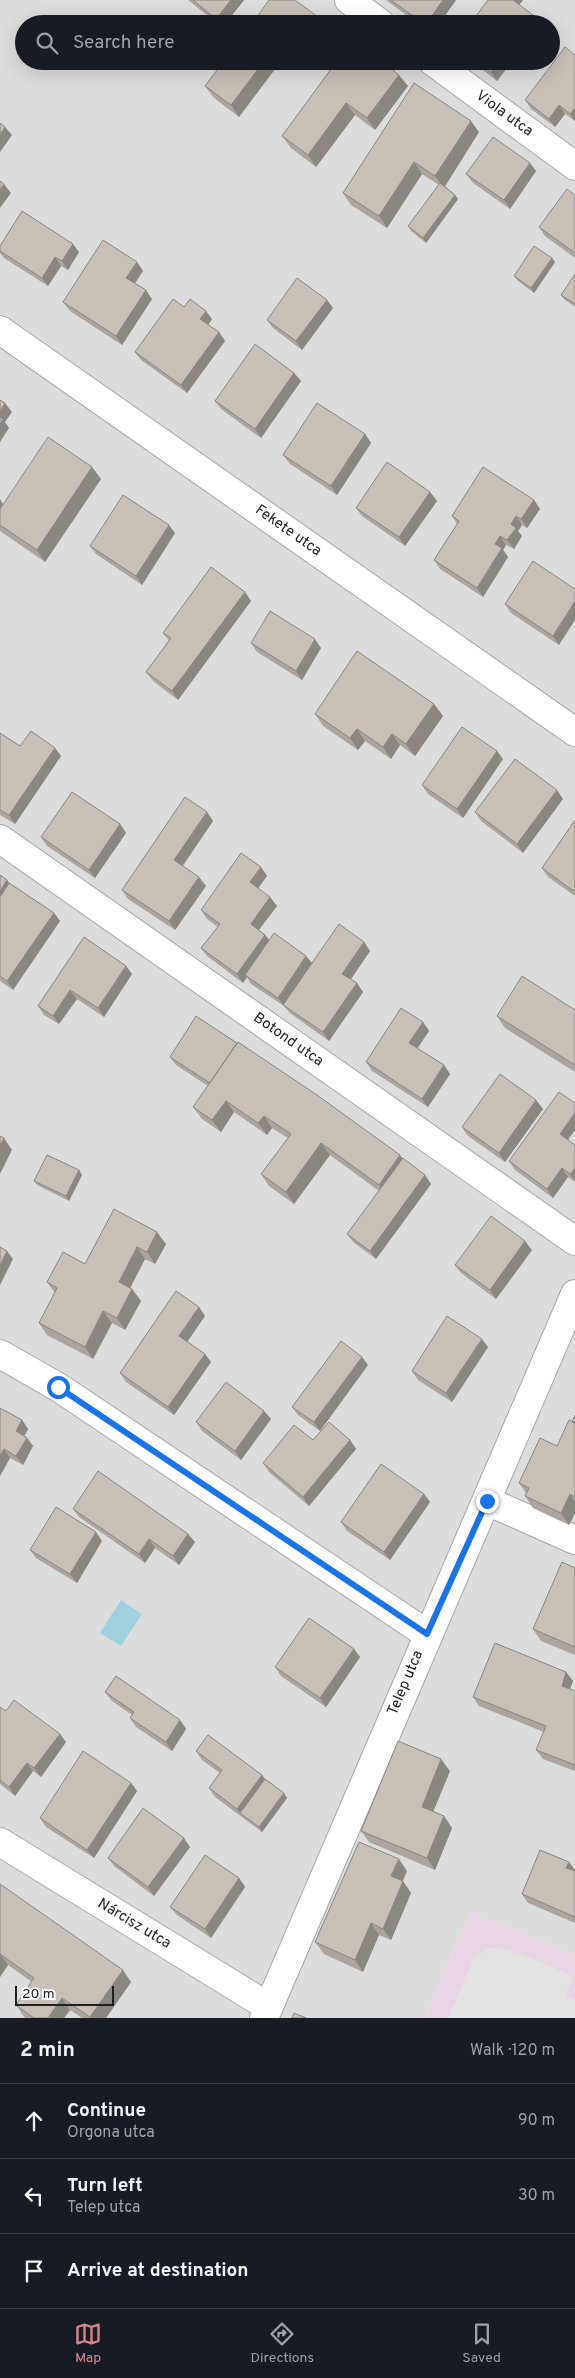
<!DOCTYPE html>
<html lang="en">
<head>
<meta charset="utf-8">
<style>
	body { margin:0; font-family:Overpass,sans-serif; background:#20242c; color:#f1f3f6 }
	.scale { position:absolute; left:15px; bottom:12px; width:99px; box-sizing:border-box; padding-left:5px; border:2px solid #1f1f1f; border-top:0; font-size:14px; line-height:18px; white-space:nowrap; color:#1f1f1f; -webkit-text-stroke:4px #fff; paint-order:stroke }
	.stop { position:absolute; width:15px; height:15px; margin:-11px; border:4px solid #1a73e8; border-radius:50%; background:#fff }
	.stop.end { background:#1a73e8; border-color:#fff; box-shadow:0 1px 5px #0008 }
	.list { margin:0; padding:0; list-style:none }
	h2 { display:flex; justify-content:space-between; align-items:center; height:65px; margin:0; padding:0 20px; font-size:21px }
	h2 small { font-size:16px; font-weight:400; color:#9ea1a6 }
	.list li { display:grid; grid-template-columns:32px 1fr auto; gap:15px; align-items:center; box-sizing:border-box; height:75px; padding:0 20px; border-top:1px solid #363941 }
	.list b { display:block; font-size:19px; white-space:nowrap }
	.list p { margin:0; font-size:16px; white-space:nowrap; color:#9ea1a6 }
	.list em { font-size:16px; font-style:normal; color:#9ea1a6 }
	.icon { flex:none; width:28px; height:28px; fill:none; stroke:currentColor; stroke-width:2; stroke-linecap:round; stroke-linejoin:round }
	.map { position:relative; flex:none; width:575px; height:2018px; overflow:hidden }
	.search { position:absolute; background:#171b24; box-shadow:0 5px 20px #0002; left:15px; right:15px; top:15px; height:55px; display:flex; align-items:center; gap:12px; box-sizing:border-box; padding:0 18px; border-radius:28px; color:#9ea1a6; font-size:19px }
	.sheet { height:290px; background:#171b24 }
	nav { display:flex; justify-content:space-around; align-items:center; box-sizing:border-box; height:70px; border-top:1px solid #363941; background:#171b24; font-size:14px; color:#9ea1a6 }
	nav a { display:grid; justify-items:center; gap:2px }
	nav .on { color:#e18887 }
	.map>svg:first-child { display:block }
	.residential { fill:#dddcdc; fill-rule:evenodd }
	.industrial { fill:#ead5e6 }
	.parking { fill:#e3e3e3 }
	.water { fill:#a1d1e1 }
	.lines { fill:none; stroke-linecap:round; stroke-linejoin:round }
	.minor-casing { stroke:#a6a6a6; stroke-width:30 }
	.minor { stroke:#fff; stroke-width:28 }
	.wall { fill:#aca49d }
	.shaded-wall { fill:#8c8680 }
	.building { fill:#c8bfb7; stroke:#8c8680 }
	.route { stroke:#1a73e8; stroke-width:6 }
	.labels { text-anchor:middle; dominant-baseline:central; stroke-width:4; stroke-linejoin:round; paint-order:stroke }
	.street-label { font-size:15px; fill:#1f1f1f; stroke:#fff }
</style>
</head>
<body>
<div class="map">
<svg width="575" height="2018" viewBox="0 0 575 2018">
	<rect width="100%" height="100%" fill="#f0ece4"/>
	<path class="residential" d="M0,0H575V1955L470,1912L425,2018H0ZM24,24H551V61H24Z"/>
	<path class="industrial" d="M470,1912L575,1955V2018H425Z"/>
	<path class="parking" d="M499,1947L529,1957L574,1977L565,1996L575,2000V2018H448L474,1958L486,1949Z"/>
	<path class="water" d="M121,1600L142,1614L121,1646L100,1633Z"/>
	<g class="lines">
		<g class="minor-casing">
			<path id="minor" d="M349,0L381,24
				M432,61L575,166
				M0,330L575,732
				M0,839L575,1241
				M0,1354L58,1387L427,1634
				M487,1501L575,1540
				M0,1842L269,2007
				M264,2018L575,1294"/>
		</g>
		<use href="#minor" class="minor"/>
	</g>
	<path class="wall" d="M188,0H244L225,24H218Z
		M386,0H456L439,24H418Z
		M575,55V121L565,114L555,127L531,109L525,100Z
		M224,61H281L239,117L214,98L205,86Z
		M298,61H313L308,69Z
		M337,61L408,86L375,130L355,115L316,167L291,148L282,136Z
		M471,61H512L497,81Z
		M479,132L445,186L455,195L458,199L426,243L411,231L408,226L439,185L422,174L387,228L351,205L343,193Z
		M530,163L536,171L510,209L473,183L466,174Z
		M575,195V258L545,236L539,227Z
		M0,246L79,252L68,270L61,266L48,286L4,258L0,253Z
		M137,262L143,271L135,284L152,299L122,345L70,311L63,302Z
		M555,262L534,293L517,280L514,276Z
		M575,274V307L564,299L561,295Z
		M327,300L333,308L302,350L273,328L267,320Z
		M184,307L212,319L208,325L219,332L225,341L187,393L141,360L135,352Z
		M294,373L301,381L261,438L221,409L215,401Z
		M365,434L371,443L337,495L290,464L283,455Z
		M101,479L45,562L0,531V509Z
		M430,492L437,501L405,546L362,516L356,508Z
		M534,500L540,509L527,528L522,525L518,531L522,536L514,549L506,545L503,550L508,557L483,597L440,569L434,560L457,524L452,516Z
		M175,533L142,585L96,554L90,546Z
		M533,561L559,645L511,613L505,604Z
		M245,592L251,601L178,700L153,681L146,672L169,641L163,633Z
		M251,643L321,648L302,680L257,652Z
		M434,704L443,716L415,756L400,745L391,759L365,741L358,750L323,726L315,714Z
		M0,733L20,746L55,748L61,756L15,824L0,815Z
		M503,759L463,818L428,794L422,785Z
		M563,799L523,853L481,821L475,812Z
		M575,820V896L548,877L542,868Z
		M213,821L183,866L206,886L175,930L128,899L122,890Z
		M120,824L126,833L95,878L47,846L41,837Z
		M261,867L267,876L258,888L277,906L259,930L265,935L269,940L312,964L364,942L370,951L351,979L363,992L329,1041L290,1013L284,1006L251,984L247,977L243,983L207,956L201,948L218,927L207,919L201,910Z
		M0,875L7,880L9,883L54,913L60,921L13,990L0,981Z
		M126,966L132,974L104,1017L77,999L59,1024L44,1015L38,1006Z
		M575,1010V1072L505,1028L497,1016Z
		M423,1022L429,1031L417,1048L444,1065L450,1074L428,1107L372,1071L366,1062Z
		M170,1057L403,1158L431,1184L376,1259L353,1242L347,1234L379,1191L330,1155L294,1204L269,1186L261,1174L288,1138L272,1128L267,1135L234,1112L221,1132L202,1119L193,1107L208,1086L176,1065Z
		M575,1103V1130L568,1139L575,1145V1182L568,1177L553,1198L515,1170L509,1161Z
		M543,1109L505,1162L468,1136L462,1127Z
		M79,1170L82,1175L69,1201L37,1185L34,1181Z
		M114,1209L166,1244L155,1264L145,1259L130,1288L132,1289L141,1301L125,1330L112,1323L93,1359L47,1335L39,1323L55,1293L47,1282L85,1264Z
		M532,1250L496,1299L461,1273L455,1265Z
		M199,1307L205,1316L187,1342L211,1362L174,1415L126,1382L120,1373Z
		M488,1347L452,1402L418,1380L412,1371Z
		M368,1365L320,1431L298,1415L292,1407Z
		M0,1408L22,1420L28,1429L24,1436L27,1438L33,1446L23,1465L10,1458L0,1476Z
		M264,1411L271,1419L241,1460L202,1431L196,1422Z
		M575,1415V1513L569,1525L533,1508L525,1496L526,1493L519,1483L557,1446L572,1422Z
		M313,1440H350L356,1449L309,1506L269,1472L263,1463Z
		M424,1494L430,1502L390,1560L347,1531L341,1522Z
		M73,1509L195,1542L179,1565L155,1548L145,1563L79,1517Z
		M102,1541L77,1583L36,1558L30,1550Z
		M575,1568V1655L541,1641L533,1629Z
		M354,1649L360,1657L326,1707L281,1676L275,1667Z
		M566,1672L573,1681L570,1689L575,1691V1771L543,1759L536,1750L544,1732L479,1706L473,1697Z
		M105,1692L180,1720L186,1729L172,1751L136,1727L130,1718L132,1715L112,1701Z
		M0,1707L6,1711L66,1742L41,1777L33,1771L15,1796L0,1784Z
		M196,1751L262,1775L265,1779L287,1798L262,1832L215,1797L209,1788L220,1773L202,1760Z
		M450,1771L433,1812L452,1828L435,1870L369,1842L361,1831Z
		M131,1783L137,1791L94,1858L46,1827L40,1818Z
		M190,1847L154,1896L114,1866L108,1858Z
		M575,1870V1923L528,1903L522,1894Z
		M407,1871L403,1881L411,1893L391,1940L379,1935L363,1972L324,1954L315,1942Z
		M239,1878L245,1887L211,1938L177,1915L170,1907Z
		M0,1884L131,1982L106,2018H82L70,2010L64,2018H26L24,2017L16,2005L32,1982L8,1965L0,1977Z"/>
	<path class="shaded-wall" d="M231,0H244L225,24H220L216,19Z
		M443,0H456L439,24H426Z
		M512,0H523L517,8Z
		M533,15L539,24H527Z
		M264,61H281L239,117L231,105Z
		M302,61H313L308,69Z
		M499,61H512L497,81L491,72Z
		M399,75L408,86L375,130L367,118Z
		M346,103L355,115L316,167L308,155Z
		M559,105L565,114L555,127L549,119Z
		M575,108V121L570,114Z
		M471,121L479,132L444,188L435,176Z
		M5,127L12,135L0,152V135Z
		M414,162L422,174L387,228L379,216Z
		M530,163L536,171L510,209L504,200Z
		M4,184L11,193L0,208V190Z
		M455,195L458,199L426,243L423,238Z
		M73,244L79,252L68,270L62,261Z
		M55,257L61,266L48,286L42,278Z
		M552,258L555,262L534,293L531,288Z
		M137,262L143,271L132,287L126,278Z
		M146,290L152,299L122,345L116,336Z
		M327,300L333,308L302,350L296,341Z
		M206,311L212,319L206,328L200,319Z
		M219,332L225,341L187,393L181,385Z
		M294,373L301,381L261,438L255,429Z
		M5,403L12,412L5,422L9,428L0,442V411Z
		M365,434L371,443L337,495L331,486Z
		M92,467L101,479L45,562L37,550Z
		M430,492L437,501L405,546L399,537Z
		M0,499L3,504L0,509Z
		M534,500L540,509L527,528L521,519Z
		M516,516L522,525L518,531L522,536L514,549L507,540L511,524Z
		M169,525L175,533L142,585L136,576Z
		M500,536L506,545L503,550L508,557L483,597L477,588L495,544Z
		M245,592L251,601L178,700L172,691Z
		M575,601V620L559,645L553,636Z
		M315,639L321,648L302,680L296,671Z
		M434,704L443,716L415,756L406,744Z
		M357,729L365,741L358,750L350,738Z
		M392,734L400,745L391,759L383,747Z
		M55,748L61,756L15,824L9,815Z
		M497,751L503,759L463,818L457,809Z
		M557,790L563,799L523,853L517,844Z
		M207,812L213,821L180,869L174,860Z
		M120,824L126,833L95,878L89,870Z
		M261,867L267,876L256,891L250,882Z
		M199,877L206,886L175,930L169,921Z
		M7,880L15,892L0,915V891Z
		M270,897L277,906L257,932L251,924Z
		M54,913L60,921L13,990L7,981Z
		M265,935L272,943L245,975L247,977L243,983L237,974Z
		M364,942L370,951L349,982L342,974Z
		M306,956L313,964L284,1006L278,998Z
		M126,966L132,974L104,1017L98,1008Z
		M357,983L363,992L329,1041L323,1032Z
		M70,990L77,999L59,1024L53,1016Z
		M423,1022L429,1031L415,1052L409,1043Z
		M444,1065L450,1074L428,1107L422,1099Z
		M536,1100L543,1109L505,1162L499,1153Z
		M226,1101L234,1112L221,1132L212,1120Z
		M575,1113V1130L566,1142L560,1134Z
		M264,1116L272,1128L267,1135L258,1123Z
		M4,1138L12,1150L0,1174V1145Z
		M321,1143L330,1155L294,1204L286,1192Z
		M400,1155L409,1167L387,1197L379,1185Z
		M562,1168L568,1177L553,1198L547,1189Z
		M575,1168V1181L570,1174Z
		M79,1170L82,1175L69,1201L66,1196Z
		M425,1175L431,1184L376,1259L370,1251Z
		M157,1232L166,1244L155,1264L147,1252Z
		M525,1241L532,1250L496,1299L490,1290Z
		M137,1247L145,1259L127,1294L119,1282Z
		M7,1251L13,1259L0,1285V1265Z
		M132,1289L141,1301L125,1330L117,1318Z
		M199,1307L205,1316L185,1345L179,1336Z
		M103,1311L112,1323L93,1359L85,1347Z
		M482,1339L488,1347L452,1402L446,1393Z
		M205,1354L211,1362L174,1415L168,1407Z
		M362,1357L368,1365L320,1431L314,1422Z
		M264,1411L271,1419L241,1460L235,1451Z
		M22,1420L28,1429L22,1440L16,1431Z
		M27,1438L33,1446L23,1465L16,1456Z
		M350,1440L356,1449L309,1506L303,1497Z
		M4,1449L10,1458L0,1476V1456Z
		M424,1494L430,1502L390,1560L384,1552Z
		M570,1494L575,1502V1513L569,1525L561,1513Z
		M96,1532L102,1541L77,1583L70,1574Z
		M188,1534L195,1542L179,1565L173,1556Z
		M149,1539L155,1548L145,1563L139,1554Z
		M354,1649L360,1657L326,1707L320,1698Z
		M566,1672L573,1681L568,1694L562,1686Z
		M180,1720L186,1729L172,1751L166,1742Z
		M60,1734L66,1742L41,1777L34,1768Z
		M441,1759L450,1771L430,1819L422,1807Z
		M27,1763L33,1771L15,1796L9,1787Z
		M262,1775L268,1784L240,1813L237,1809Z
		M131,1783L137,1791L94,1858L87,1850Z
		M284,1793L287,1798L262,1832L259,1827Z
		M444,1816L452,1828L435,1870L427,1858Z
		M184,1838L190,1847L154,1896L148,1887Z
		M399,1859L407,1871L399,1888L391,1876Z
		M569,1862L575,1870L572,1876L566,1868Z
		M239,1878L245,1887L211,1938L205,1929Z
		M403,1881L411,1893L391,1940L383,1929Z
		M371,1923L379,1935L363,1972L355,1960Z
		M0,1954L8,1965L0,1977Z
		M123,1970L131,1982L106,2018H91L90,2017Z
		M62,1998L70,2010L64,2018H48Z"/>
	<path class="building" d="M193,0H231L216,19Z
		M269,0H295L325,22L324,24H252Z
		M391,0H443L426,24H424Z
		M488,0H513L533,15L527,24H470Z
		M565,47L575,55V108L570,114L559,105L549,119L525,100Z
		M224,61H264L231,105L205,86Z
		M337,61H381L399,75L367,118L346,103L308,155L282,136Z
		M476,61H499L491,72Z
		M414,83L471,121L435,176L414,162L379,216L343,193Z
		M0,123L5,127L0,135Z
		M493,137L530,163L504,200L466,174Z
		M0,181L4,184L0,190Z
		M440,183L455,195L423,238L408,226Z
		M567,189L575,195V253L539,227Z
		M22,211L73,244L62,261L55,257L42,278L0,251V246Z
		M103,240L137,262L126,278L146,290L116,336L63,302Z
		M534,246L552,258L531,288L514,276Z
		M575,274V304L561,295Z
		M297,278L327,300L296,341L267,320Z
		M173,299L184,307L190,299L206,311L200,319L219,332L181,385L135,352Z
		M255,344L294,373L255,429L215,401Z
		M0,400L5,403L0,411Z
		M317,403L365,434L331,486L283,455Z
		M0,417L3,419L0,424Z
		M48,437L92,467L37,550L0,525V509Z
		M387,462L430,492L399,537L356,508Z
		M483,467L534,500L521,519L516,516L511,524L516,528L507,540L500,536L495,544L502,548L477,588L434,560L459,521L452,516Z
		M123,495L169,525L136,576L90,546Z
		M533,561L575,589V601L553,636L505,604Z
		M211,567L245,592L172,691L146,672L171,638L163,633Z
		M270,611L315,639L296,671L251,643Z
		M357,651L434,704L406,744L392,734L383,747L357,729L350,738L315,714Z
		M462,727L497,751L457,809L422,785Z
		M31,731L55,748L9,815L0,810V733L20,746Z
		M515,759L557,790L517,844L475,812Z
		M72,792L120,824L89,870L41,837Z
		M185,797L207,812L174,860L199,877L169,921L122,890Z
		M575,820V892L542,868Z
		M241,853L261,867L250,882L270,897L251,924L265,935L237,974L201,948L220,924L201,910Z
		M0,875L7,880L0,891Z
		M9,883L54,913L7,981L0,976V897Z
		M339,924L364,942L342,974L357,983L323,1032L283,1005Z
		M274,933L306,956L278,998L245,975Z
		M84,937L126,966L98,1008L70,990L53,1016L38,1006Z
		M522,976L575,1010V1065L497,1016Z
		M401,1008L423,1022L409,1043L444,1065L422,1099L366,1062Z
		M196,1016L237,1043L210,1083L170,1057Z
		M238,1042L317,1095L400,1155L379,1185L321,1143L286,1192L261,1174L291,1134L264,1116L258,1123L226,1101L212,1120L193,1107Z
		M500,1074L536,1100L499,1153L462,1127Z
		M559,1092L575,1103V1113L560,1134L575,1145V1168L570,1174L562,1168L547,1189L509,1161Z
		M0,1136L4,1138L0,1145Z
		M47,1155L79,1170L66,1196L34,1181Z
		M403,1158L425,1175L370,1251L347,1234Z
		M114,1209L157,1232L147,1252L137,1247L119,1282L132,1289L117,1318L103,1311L85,1347L39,1323L57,1288L47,1282L63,1252L85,1264Z
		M491,1216L525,1241L490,1290L455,1265Z
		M0,1247L7,1251L0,1265Z
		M176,1291L199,1307L179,1336L205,1354L168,1407L120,1373Z
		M447,1316L482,1339L446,1393L412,1371Z
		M341,1341L362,1357L314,1422L292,1407Z
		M226,1382L264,1411L235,1451L196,1422Z
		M0,1408L22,1420L16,1431L27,1438L16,1456L4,1449L0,1456Z
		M575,1415V1423L572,1422Z
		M569,1420L575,1423V1497L570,1494L561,1513L525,1496L529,1488L519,1483L540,1438L557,1446Z
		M329,1422L350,1440L303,1497L263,1463L294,1425L313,1440Z
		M381,1464L424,1494L384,1552L341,1522Z
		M98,1471L188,1534L173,1556L149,1539L139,1554L73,1509Z
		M56,1507L96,1532L70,1574L30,1550Z
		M562,1562L575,1568V1647L533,1629Z
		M309,1618L354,1649L320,1698L275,1667Z
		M495,1643L566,1672L562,1686L575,1691V1765L536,1750L546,1726L473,1697Z
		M116,1676L180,1720L166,1742L130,1718L134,1712L105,1692Z
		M14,1700L60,1734L34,1768L27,1763L9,1787L0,1780V1707L6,1711Z
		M208,1735L262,1775L237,1809L209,1788L222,1770L196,1751Z
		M398,1741L441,1759L422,1807L444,1816L427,1858L361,1831Z
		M83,1751L131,1783L87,1850L40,1818Z
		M265,1779L284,1793L259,1827L240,1813Z
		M143,1808L184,1838L148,1887L108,1858Z
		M359,1842L399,1859L391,1876L403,1881L383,1929L371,1923L355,1960L315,1942Z
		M540,1850L569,1862L566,1868L575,1871V1917L522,1894Z
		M205,1855L239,1878L205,1929L170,1907Z
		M0,1884L123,1970L90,2017L62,1998L48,2018H34L16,2005L34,1978L0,1954Z
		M294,2013L306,2018H292Z"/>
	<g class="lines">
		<path class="route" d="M58,1387L427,1634L487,1501"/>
	</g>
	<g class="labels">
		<g class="street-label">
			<text transform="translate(504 114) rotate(36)">Viola utca</text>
			<text transform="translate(288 531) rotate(35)">Fekete utca</text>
			<text transform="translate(288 1040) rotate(35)">Botond utca</text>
			<text transform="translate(406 1683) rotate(-67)">Telep utca</text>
			<text transform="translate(134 1924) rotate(31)">Nárcisz utca</text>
		</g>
	</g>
</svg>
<div class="scale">20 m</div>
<div class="stop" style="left:58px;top:1387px"></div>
<div class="stop end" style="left:487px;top:1501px"></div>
<div class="search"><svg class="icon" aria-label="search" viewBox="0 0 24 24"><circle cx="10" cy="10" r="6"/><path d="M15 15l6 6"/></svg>Search here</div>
</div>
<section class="sheet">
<h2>2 min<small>Walk · 120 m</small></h2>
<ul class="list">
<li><svg class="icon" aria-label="ahead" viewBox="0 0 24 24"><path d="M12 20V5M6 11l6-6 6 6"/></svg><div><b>Continue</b><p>Orgona utca</p></div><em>90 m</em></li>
<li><svg class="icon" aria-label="left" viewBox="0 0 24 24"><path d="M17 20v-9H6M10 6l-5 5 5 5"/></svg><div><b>Turn left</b><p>Telep utca</p></div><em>30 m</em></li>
<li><svg class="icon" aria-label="arrive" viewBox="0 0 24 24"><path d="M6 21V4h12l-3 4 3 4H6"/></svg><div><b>Arrive at destination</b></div></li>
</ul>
</section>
<nav>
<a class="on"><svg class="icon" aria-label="map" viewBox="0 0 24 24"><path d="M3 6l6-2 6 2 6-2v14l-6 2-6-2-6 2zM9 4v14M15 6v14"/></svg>Map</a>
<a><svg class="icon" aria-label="directions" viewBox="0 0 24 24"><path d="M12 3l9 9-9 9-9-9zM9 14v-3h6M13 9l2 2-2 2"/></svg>Directions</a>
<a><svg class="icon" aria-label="saved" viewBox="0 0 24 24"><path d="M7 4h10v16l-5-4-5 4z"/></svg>Saved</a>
</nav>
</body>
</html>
